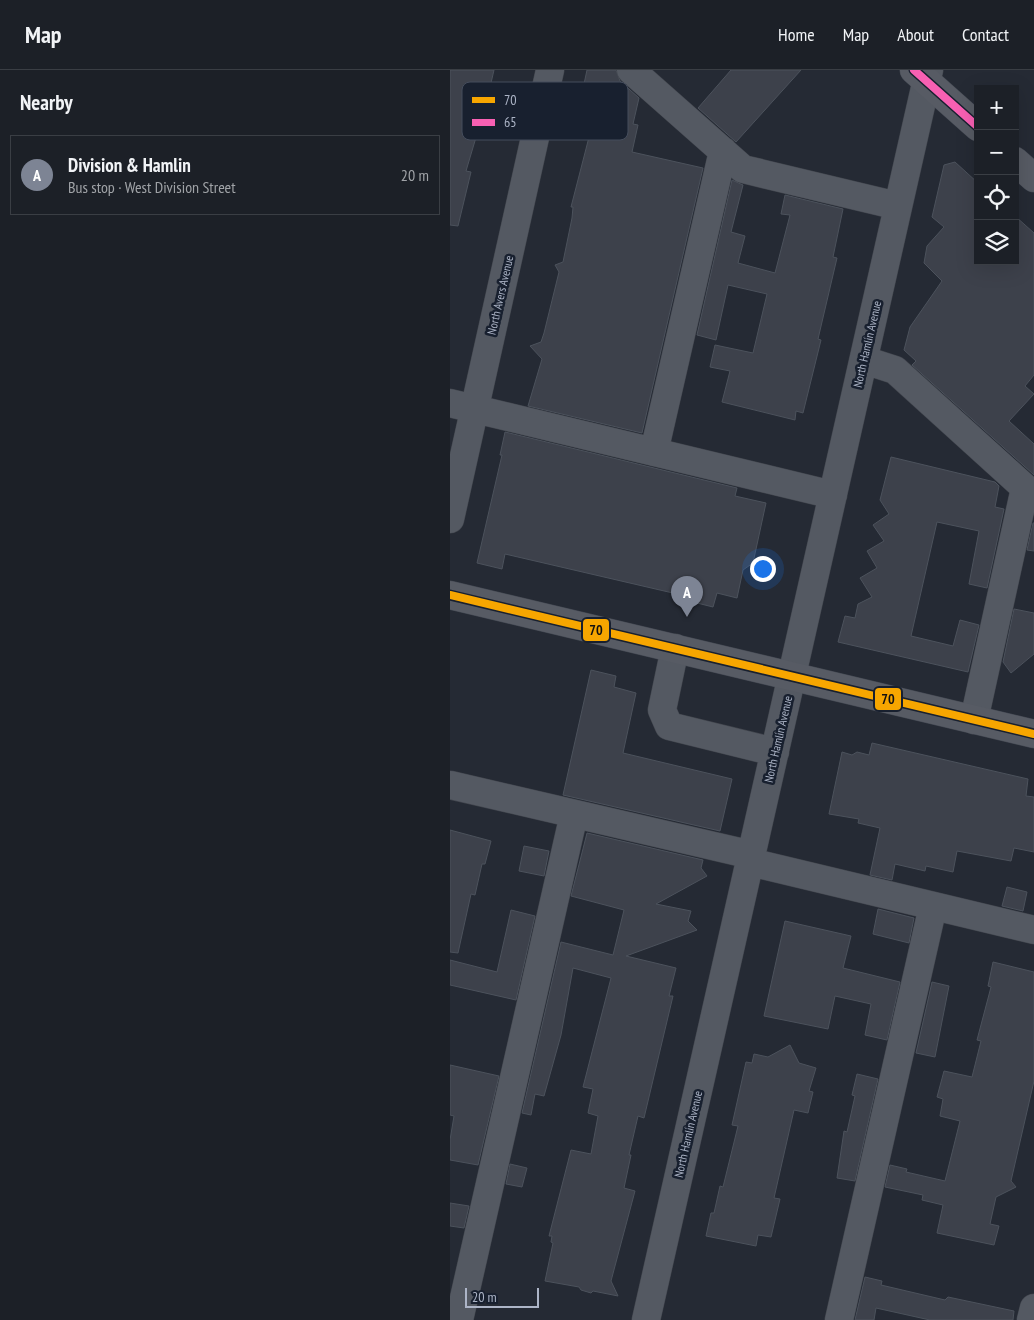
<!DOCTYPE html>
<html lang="en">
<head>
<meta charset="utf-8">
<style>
	body { margin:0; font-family:"PT Sans Narrow",sans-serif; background:#292d33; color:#f1f3f6 }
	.controls { position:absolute; right:15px; top:15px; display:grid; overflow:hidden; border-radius:0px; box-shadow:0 5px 20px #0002 }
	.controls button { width:45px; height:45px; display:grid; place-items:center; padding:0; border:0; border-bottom:1px solid #3a3e44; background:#1c2027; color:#f1f3f6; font:25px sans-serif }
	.scale { position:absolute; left:15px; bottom:12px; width:74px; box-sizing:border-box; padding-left:5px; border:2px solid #adb5c7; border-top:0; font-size:14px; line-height:18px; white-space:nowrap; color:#adb5c7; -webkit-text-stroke:4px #18202f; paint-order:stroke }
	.you { position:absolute; left:312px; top:498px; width:18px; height:18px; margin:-12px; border:4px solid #fff; border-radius:50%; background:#1a73e8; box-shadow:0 0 0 8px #1a73e833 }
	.badge { display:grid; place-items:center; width:32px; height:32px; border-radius:50%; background:#7d8494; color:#fff; font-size:16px; font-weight:700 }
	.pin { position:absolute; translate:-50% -41px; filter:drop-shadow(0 1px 2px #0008) }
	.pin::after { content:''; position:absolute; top:26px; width:18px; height:15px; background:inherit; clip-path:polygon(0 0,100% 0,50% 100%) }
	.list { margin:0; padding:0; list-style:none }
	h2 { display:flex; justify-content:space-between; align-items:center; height:65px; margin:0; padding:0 20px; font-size:21px }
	h2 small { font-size:16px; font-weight:400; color:#a0a3a7 }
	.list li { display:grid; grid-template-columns:32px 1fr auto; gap:15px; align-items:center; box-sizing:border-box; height:80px; margin:0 10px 10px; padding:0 10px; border:1px solid #3a3e44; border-radius:0px }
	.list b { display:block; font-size:19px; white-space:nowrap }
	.list p { margin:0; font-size:16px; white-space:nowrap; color:#a0a3a7 }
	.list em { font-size:16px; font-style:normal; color:#a0a3a7 }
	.icon { flex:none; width:28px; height:28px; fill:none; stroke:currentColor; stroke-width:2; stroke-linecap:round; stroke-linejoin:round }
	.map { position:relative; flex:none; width:584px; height:1250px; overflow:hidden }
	header { display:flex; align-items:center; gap:30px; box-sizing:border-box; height:70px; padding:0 25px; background:#1c2027; border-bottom:1px solid #3a3e44 }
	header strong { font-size:24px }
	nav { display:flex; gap:28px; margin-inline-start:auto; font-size:18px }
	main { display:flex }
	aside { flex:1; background:#1c2027 }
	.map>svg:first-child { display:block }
	.building { fill:#3d414b; stroke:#4c525c }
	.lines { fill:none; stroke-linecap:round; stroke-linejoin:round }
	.minor-casing { stroke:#41454d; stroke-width:29 }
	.major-casing { stroke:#424751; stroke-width:29 }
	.minor { stroke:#545962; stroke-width:28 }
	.major { stroke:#575b64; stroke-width:28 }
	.bus-1-casing { stroke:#18202f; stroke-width:11 }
	.bus-2-casing { stroke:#18202f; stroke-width:11 }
	.bus-1 { stroke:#f7a600; stroke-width:8 }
	.bus-2 { stroke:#f860b3; stroke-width:8 }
	.labels { text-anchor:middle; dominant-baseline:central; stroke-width:5; stroke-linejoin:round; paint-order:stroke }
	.street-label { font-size:12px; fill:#adb5c7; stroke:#18202f }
	.key { fill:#18202f; stroke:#454d5d; stroke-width:1 }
	.key-label { font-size:14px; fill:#adb5c7 }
	.line-badge { stroke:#18202f; stroke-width:2 }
	.pale-badge-label { font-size:14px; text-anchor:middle; font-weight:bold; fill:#111 }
</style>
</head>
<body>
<header>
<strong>Map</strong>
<nav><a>Home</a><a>Map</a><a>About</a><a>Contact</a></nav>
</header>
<main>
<aside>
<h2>Nearby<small></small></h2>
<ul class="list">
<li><span class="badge">A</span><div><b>Division &amp; Hamlin</b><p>Bus stop · West Division Street</p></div><em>20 m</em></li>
</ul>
</aside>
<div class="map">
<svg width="584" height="1250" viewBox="0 0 584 1250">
	<rect width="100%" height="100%" fill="#252a34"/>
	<path class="building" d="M0,0H44L29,65L27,64L16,101L21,102L8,156L0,155Z
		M137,0H166L170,11L189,28L183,54L188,55L182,82L253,98L192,363L78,336L92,289L80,276L91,272L94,263L109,202L105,195L113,192L122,148L123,137H121L146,40L129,37Z
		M281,0H351L286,72L248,38Z
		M505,92L528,113V191H565V146L584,163V305L575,316L584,324L559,351L584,374V405L462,295L466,291L454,280L460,257L492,211L474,193L477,176L494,157L482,147L494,95Z
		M282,110L293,115L281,162L295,166L288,193L325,203L340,145L331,144L335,125L393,139L383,187L387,188L368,269L371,270L353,343L346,341L345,350L272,332L280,301L260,297L265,275L303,283L317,224L278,215L266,270L247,265Z
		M55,362L287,418L285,426L316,433L303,493L293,500L287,528L267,523L263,537L239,531L240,527L55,484L52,499L27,493L52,385H50Z
		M441,387L545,412L549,416L545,437L554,439L537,518L519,514L529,461L487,452L461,566L503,576L510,550L529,555L518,602L388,572L395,546L405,548L408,534L422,527L410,508L427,498L417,481L434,471L423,455L439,444L430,430Z
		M583,453H584V481L577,480Z
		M564,539L584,543V584L561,603L553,592Z
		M141,600L166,606L164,617L186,623L173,683L282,709L270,761L113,725Z
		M422,673L578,709L576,726L584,727V782L564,778L561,791L507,781L503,802L476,796L475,801L445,794L442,810L420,805L430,758L408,753L409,749L379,744L392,682L402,685L407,682L419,685Z
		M0,760L41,771L35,794H32L25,825L21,824L8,883L0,882Z
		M137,763L253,790L251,798L257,806L206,834L241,841L238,851L247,860L176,886L226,898L219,926H223L194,1048L188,1046L179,1085H181L174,1118L185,1121L161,1211L168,1226L143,1221L141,1223L131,1220L129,1217L95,1211L103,1173L101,1172L102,1166H99L121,1080L141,1084L148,1046L138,1043L143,1019L133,1017L161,908L123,898L111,965L94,1026L85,1024L81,1045L72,1043L111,872L163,885L174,840L121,826Z
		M74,776L99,781L94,806L69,801Z
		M557,817L577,822L573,841L552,836Z
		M428,839L464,848L459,873L423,864Z
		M61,840L85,846L66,930L0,915V890L47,902Z
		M335,851L401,866L393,898L450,912L437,970L415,965L421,934L385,926L378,959L314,946Z
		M543,892L584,902V1011L561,1111L566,1117L546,1127L540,1154L549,1156L544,1175L487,1163L493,1135L472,1130L473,1125L435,1117L440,1095L457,1099L456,1102L495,1111L510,1051L490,1046L493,1029L487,1027L494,1001L522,1007L531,971L527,970L541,917L538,916Z
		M482,912L499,916L485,987L466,983Z
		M340,975L349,993L366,998L359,1021L363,1022L358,1043L344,1040L324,1128L330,1129L321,1167L308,1165L306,1176L256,1166L261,1143H264L270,1116L273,1117L288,1056L282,1055L296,992L302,993L304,984L318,987Z
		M0,995L49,1006L28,1095L0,1090V1070L4,1046L0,1045Z
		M407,1004L428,1009L405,1111L387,1108L394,1061L397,1062L405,1026L402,1025Z
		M60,1094L77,1098L72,1117L56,1114Z
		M0,1133L19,1136L14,1158L0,1156Z
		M415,1207L432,1211L431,1215L495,1230L498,1227L564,1241L563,1250H480L426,1238L424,1250H405Z"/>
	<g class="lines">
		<g class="minor-casing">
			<path id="minor" d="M181,0L293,99L448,136
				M414,290L445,300L584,426
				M0,333L383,425
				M204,382L273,81
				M0,449L100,0
				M225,578L212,640L219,656L325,682
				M524,650L575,418
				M0,715L302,785
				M300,792L584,860
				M9,1250L124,744
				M196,1250L479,0
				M389,1250L483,836
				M581,1250L584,1238"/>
		</g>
		<g class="major-casing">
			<path id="major" d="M464,0L528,57
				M565,91L584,108
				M0,525L584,664"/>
		</g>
		<use href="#minor" class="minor"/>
		<use href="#major" class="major"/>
		<g class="bus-1-casing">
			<path id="bus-1" d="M0,525L584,664"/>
		</g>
		<g class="bus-2-casing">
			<path id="bus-2" d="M464,0L528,57"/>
		</g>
		<use href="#bus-1" class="bus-1"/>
		<use href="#bus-2" class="bus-2"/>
	</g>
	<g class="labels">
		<g class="street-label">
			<text transform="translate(50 225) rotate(-77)">North Avers Avenue</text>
			<text transform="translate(417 274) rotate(-77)">North Hamlin Avenue</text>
			<text transform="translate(328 669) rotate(-77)">North Hamlin Avenue</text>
			<text transform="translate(238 1064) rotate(-77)">North Hamlin Avenue</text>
		</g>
	</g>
	<rect x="12" y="12" width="166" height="58" rx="8" class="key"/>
	<rect x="22" y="27" width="23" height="6" fill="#f7a600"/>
	<rect x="22" y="49" width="23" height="7" fill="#f860b3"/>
	<g class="key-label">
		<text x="54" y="35">70</text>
		<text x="54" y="57">65</text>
	</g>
	<g class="line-badge">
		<rect x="132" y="548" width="28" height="24" rx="5" fill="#f7a600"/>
		<rect x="424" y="617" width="28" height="24" rx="5" fill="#f7a600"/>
	</g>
	<g class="pale-badge-label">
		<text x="146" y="565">70</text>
		<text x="438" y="634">70</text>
	</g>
</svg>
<div class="controls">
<button>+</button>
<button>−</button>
<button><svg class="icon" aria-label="locate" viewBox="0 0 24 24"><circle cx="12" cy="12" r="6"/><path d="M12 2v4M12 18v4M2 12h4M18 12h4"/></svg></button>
<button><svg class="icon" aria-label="layers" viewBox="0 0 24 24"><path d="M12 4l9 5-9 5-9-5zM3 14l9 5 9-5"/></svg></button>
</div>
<div class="scale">20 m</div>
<div class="you"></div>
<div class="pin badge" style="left:237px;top:547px">A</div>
</div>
</main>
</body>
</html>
